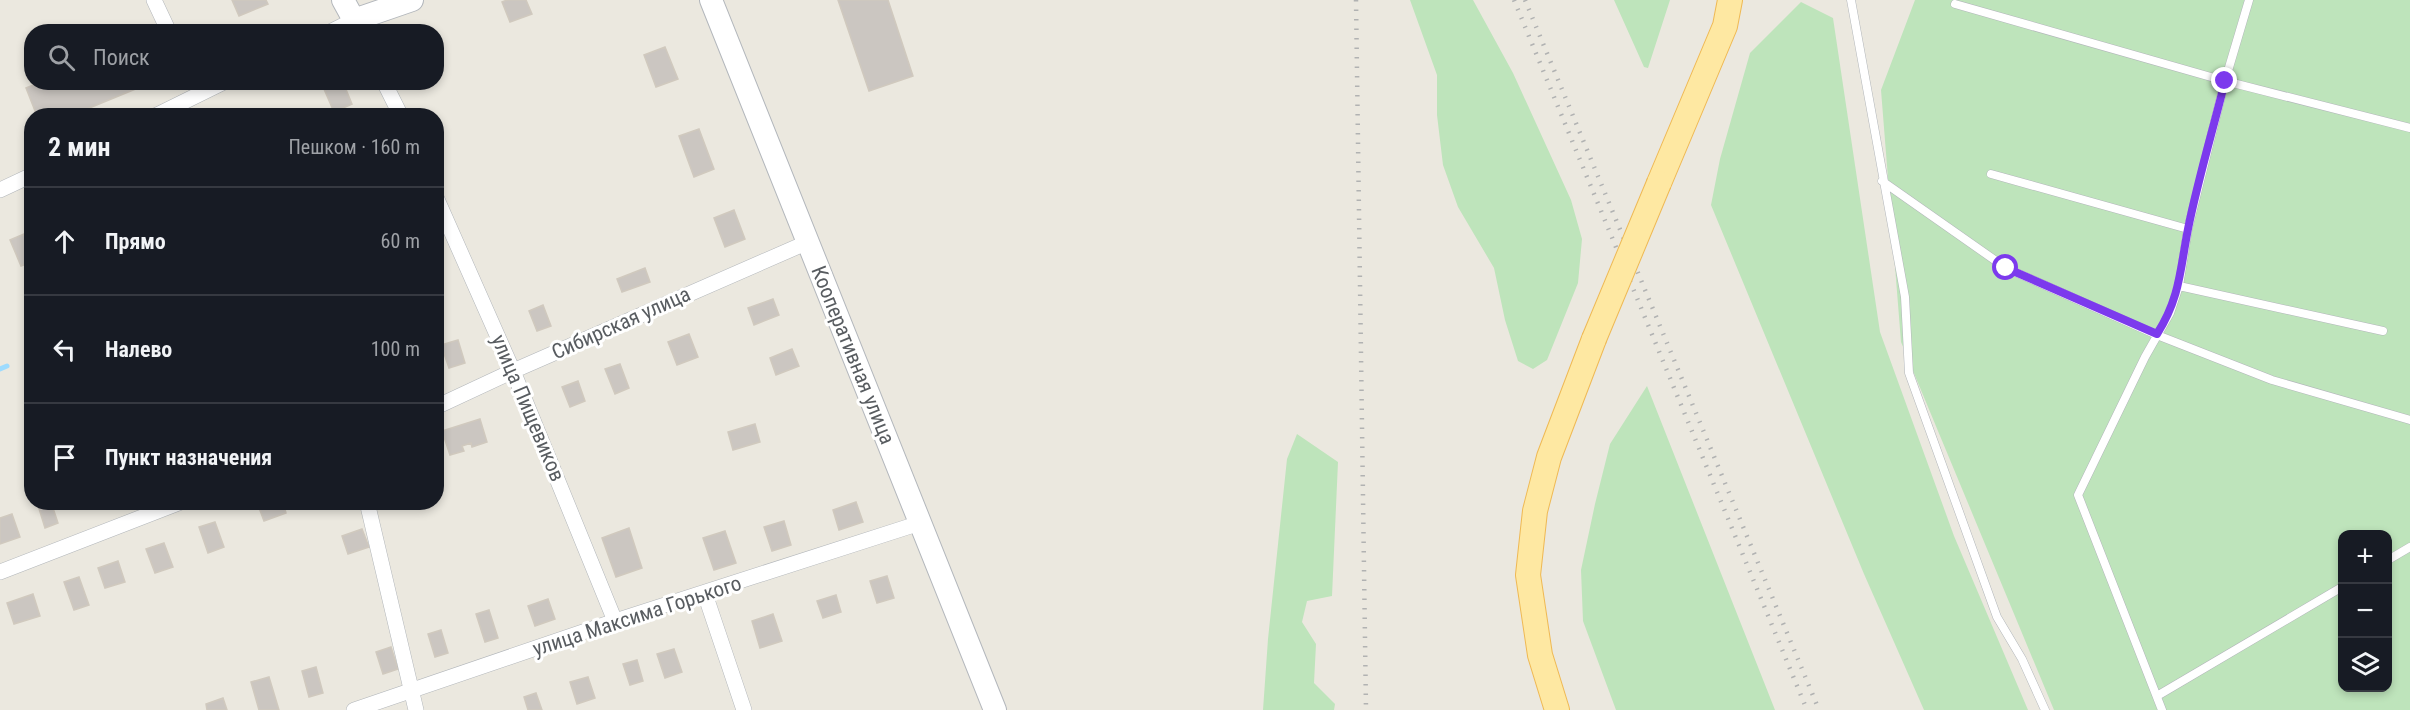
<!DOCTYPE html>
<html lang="ru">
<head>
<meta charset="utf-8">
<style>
	body { margin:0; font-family:"Roboto Condensed",sans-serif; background:#20242c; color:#f1f3f6 }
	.controls { position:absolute; right:18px; bottom:18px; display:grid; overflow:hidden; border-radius:12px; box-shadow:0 3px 9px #0003 }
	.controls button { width:54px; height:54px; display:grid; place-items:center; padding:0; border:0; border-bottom:2px solid #363941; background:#171b24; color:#f1f3f6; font:30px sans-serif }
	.stop { position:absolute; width:18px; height:18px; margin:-14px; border:4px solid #7c3aed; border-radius:50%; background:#fff }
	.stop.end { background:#7c3aed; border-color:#fff; box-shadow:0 2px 6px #0008 }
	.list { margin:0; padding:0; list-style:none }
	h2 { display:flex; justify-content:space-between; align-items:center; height:78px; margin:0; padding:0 24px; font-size:26px }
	h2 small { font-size:20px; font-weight:400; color:#9ea1a6 }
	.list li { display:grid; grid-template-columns:39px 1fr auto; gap:18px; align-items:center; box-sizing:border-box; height:108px; padding:0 24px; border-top:2px solid #363941 }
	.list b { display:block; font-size:22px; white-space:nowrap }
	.list em { font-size:20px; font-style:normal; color:#9ea1a6 }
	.icon { flex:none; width:33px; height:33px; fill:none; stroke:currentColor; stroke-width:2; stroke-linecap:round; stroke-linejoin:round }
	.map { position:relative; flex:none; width:2410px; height:710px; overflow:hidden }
	.search { position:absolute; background:#171b24; box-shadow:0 3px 9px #0003; left:24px; top:24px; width:420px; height:66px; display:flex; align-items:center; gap:15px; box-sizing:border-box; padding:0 21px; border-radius:24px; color:#9ea1a6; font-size:22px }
	.panel { position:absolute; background:#171b24; box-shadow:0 3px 9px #0003; left:24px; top:108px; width:420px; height:402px; border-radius:24px }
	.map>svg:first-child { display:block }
	.green { fill:#bee4bb; fill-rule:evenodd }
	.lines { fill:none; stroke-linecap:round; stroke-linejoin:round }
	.stream { stroke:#9ddbfe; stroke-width:5 }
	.building { fill:#cbc6c1; stroke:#d0c9be; stroke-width:1.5 }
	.service-casing { stroke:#b2b6ba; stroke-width:9 }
	.minor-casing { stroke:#b2b6ba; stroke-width:16 }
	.secondary-casing { stroke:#b3b7bc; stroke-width:24 }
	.primary-casing { stroke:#efb954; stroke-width:26 }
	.service { stroke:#fff; stroke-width:8 }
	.minor { stroke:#fff; stroke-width:15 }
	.secondary { stroke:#fff; stroke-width:22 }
	.primary { stroke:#fee8a2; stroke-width:24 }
	.rail { stroke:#b1b2b2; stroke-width:4.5; stroke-dasharray:1.5 8; stroke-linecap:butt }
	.primary-bridge-casing { stroke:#efb954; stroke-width:26; stroke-linecap:butt }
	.primary-bridge { stroke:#fee8a2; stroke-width:24 }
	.route { stroke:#7c3aed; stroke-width:8 }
	.labels { text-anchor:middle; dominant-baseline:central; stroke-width:6; stroke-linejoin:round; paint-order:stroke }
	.street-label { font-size:21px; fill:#585c60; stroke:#fff }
</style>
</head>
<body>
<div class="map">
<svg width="2410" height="710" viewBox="0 0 2410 710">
	<rect width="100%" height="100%" fill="#ebe8df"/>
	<path class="green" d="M1410,0H1473L1513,73L1571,200L1582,239L1578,283L1547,360L1533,369L1518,361L1505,320L1494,268L1458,207L1443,165L1437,115V75Z
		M1614,0H1670L1648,68L1644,67Z
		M1915,0H2410V710H2054L1901,342L1881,90ZM2342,534H2388V688H2342Z
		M1801,2L1833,18L1880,332L1954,536L2028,710H1924L1864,574L1711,205L1720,159L1750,53Z
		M1647,386L1775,710H1616L1583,621L1581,570L1595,504L1610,444Z
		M1297,434L1338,462L1332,596L1307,601L1302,622L1316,644L1314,683L1335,704L1334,710H1263L1268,639L1287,459Z"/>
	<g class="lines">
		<path class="stream" d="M0,369L7,366"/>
	</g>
	<path class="building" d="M232,0H266L268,4L239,16Z
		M507,0H526L532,14L510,22L502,2Z
		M838,0H888L913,76L869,91Z
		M665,47L678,79L656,87L644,55Z
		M41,82H51L52,84L57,82H136L138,88L70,116H37L26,88Z
		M339,82H343L352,104L334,112L324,89Z
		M699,129L714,169L694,177L679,136Z
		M734,210L745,239L725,247L714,218Z
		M24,234L32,251V262L21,266L10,240Z
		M645,268L650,282L622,292L617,279Z
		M773,299L779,315L754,325L748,308Z
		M543,305L551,326L537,331L529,311Z
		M689,334L698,357L677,365L668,342Z
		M458,340L465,363L449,368L441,345Z
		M792,349L799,366L776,375L770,358Z
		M620,364L629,388L615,394L605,369Z
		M578,381L585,401L570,407L562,387Z
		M480,419L487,442L472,447L471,443L462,446L464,451L450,455L442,431Z
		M755,424L760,442L733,450L728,432Z
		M37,502H51L58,523L45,528Z
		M264,502H283L286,513L264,521L258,505Z
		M856,502L863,522L839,530L833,510Z
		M12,514L20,537L0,544V518Z
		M784,521L791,545L772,551L764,527Z
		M215,522L224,547L208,553L199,527Z
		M629,528L642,568L616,577L602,538Z
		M362,529L369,547L348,554L342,536Z
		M725,531L736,563L714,570L703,538Z
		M164,543L173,567L155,573L146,549Z
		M118,561L125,582L105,588L98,568Z
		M887,576L894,598L877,603L870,581Z
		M79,577L89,605L74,610L64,582Z
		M33,594L40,616L14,624L7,603Z
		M836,595L841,612L823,618L817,601Z
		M548,599L555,619L535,626L528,606Z
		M489,610L498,638L485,642L476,614Z
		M773,614L782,641L760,648L752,621Z
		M441,630L448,653L435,657L428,634Z
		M391,647L398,669L383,674L376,652Z
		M674,649L682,672L665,678L657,654Z
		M637,660L643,681L630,685L623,664Z
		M316,667L323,693L309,697L302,671Z
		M269,677L279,710H259L251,682Z
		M588,677L595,698L577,704L570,682Z
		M536,693L542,710H528L524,697Z
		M223,698L227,710H207L206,704Z"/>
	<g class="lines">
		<g class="service-casing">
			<path id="service" d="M1851,0L1905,297L1909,373L1997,617L2022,659L2045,710
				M1955,4L2225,81L2410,128
				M1991,174L2188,229
				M1882,181L2006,268L2157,335L2272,380L2410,420
				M2179,286L2383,331
				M2388,560L2410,547
				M2157,696L2342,587
				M2162,710L2078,495L2145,357L2170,313L2179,286L2188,229L2225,81L2249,0"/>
		</g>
		<g class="minor-casing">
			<path id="minor" d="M154,0L169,32
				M330,32L354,20L359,32
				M384,82L401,116
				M155,116L224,82
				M0,190L32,175
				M436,197L513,371L615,621
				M436,407L513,371L808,242
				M367,502L416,710
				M0,572L181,502
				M705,594L744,710
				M354,710L615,621L920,523"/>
		</g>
		<g class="secondary-casing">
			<path id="secondary" d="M343,0L354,20L412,0
				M711,0L995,710"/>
		</g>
		<g class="primary-casing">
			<path id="primary" d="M1659,183L1725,26L1730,0
				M1557,710L1540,655L1528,575L1535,511L1549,457L1594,339"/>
		</g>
		<use href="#service" class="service"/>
		<use href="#minor" class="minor"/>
		<use href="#secondary" class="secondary"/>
		<use href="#primary" class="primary"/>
		<path class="rail" d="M1356,0L1366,710
			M1514,0L1807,710
			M1525,0L1819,710"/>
		<g class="primary-bridge-casing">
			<path id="primary-bridge" d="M1594,339L1659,183"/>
		</g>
		<use href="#primary-bridge" class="primary-bridge"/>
	</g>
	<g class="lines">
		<path class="route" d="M2006,268L2157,334C2180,298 2180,270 2188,229C2198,179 2213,130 2225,81"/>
	</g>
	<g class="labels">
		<g class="street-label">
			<text transform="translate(621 323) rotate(-24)">Сибирская улица</text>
			<text transform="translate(853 355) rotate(68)">Кооперативная улица</text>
			<text transform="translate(528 408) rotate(67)">улица Пищевиков</text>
			<text transform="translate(637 616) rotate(-18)">улица Максима Горького</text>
		</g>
	</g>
</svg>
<div class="controls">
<button>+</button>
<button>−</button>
<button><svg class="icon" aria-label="layers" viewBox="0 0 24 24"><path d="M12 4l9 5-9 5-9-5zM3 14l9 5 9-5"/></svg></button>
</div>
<div class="stop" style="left:2006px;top:268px"></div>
<div class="stop end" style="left:2225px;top:81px"></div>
<div class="search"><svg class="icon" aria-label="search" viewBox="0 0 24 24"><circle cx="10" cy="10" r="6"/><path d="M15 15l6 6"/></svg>Поиск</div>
<section class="panel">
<h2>2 мин<small>Пешком · 160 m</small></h2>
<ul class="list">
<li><svg class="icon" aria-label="ahead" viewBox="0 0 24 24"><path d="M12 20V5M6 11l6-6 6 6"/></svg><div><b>Прямо</b></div><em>60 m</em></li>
<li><svg class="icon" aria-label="left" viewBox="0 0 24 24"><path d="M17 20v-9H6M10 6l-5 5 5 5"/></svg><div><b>Налево</b></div><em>100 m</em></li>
<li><svg class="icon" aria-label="arrive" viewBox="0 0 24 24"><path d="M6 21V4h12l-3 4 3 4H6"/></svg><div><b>Пункт назначения</b></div></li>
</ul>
</section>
</div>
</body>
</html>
